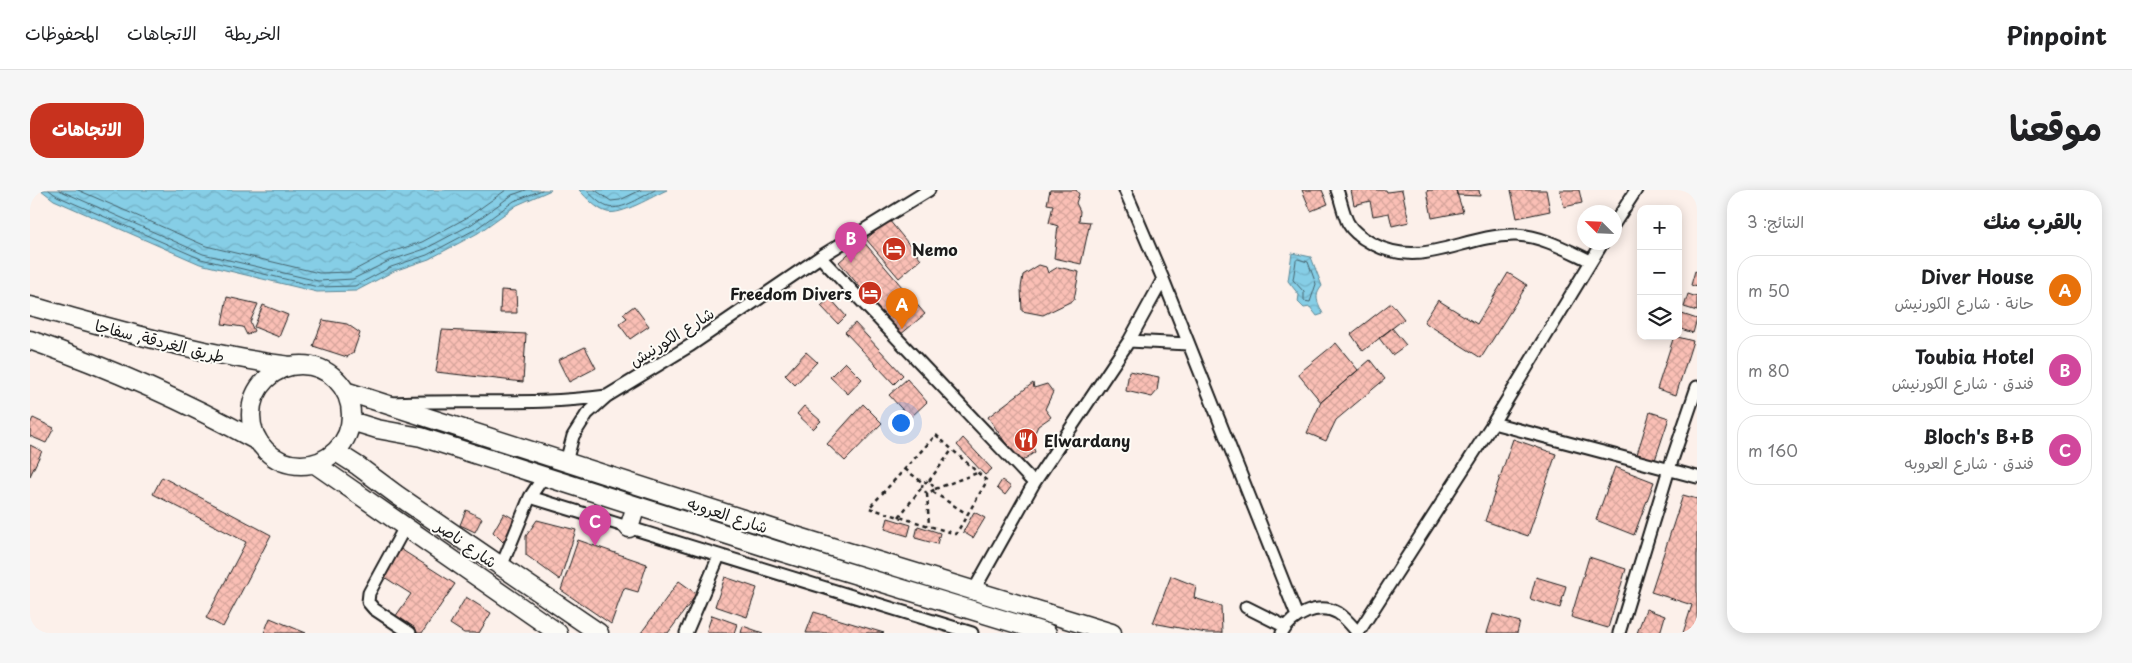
<!DOCTYPE html>
<html lang="ar">
<head>
<meta charset="utf-8">
<style>
	body { margin:0; font-family:"Playpen Sans","Playpen Sans Arabic",sans-serif; background:#f6f6f6; color:#202124; direction:rtl }
	.controls { position:absolute; right:15px; top:15px; display:grid; overflow:hidden; border-radius:10px; box-shadow:0 2px 12px #0003 }
	.controls button { width:45px; height:45px; display:grid; place-items:center; padding:0; border:0; border-bottom:1px solid #e0e0e0; background:#fff; color:#202124; font:25px sans-serif }
	.compass { position:absolute; left:1547px; top:15px; width:45px; height:45px; border-radius:50%; background:#fff; box-shadow:0 2px 12px #0003; rotate:294deg }
	.you { position:absolute; left:870px; top:232px; width:18px; height:18px; margin:-12px; border:4px solid #fff; border-radius:50%; background:#1a73e8; box-shadow:0 0 0 8px #1a73e833 }
	.badge { display:grid; place-items:center; width:32px; height:32px; border-radius:50%; background:#c8321e; color:#fff; font-size:16px; font-weight:700 }
	.pin { position:absolute; translate:-50% -41px; filter:drop-shadow(0 1px 2px #0008) }
	.pin::after { content:''; position:absolute; top:26px; width:18px; height:15px; background:inherit; clip-path:polygon(0 0,100% 0,50% 100%) }
	.list { margin:0; padding:0; list-style:none }
	h2 { display:flex; justify-content:space-between; align-items:center; height:65px; margin:0; padding:0 20px; font-size:21px }
	h2 small { font-size:16px; font-weight:400; color:#757577 }
	.list li { display:grid; grid-template-columns:32px 1fr auto; gap:15px; align-items:center; box-sizing:border-box; height:70px; margin:0 10px 10px; padding:0 10px; border:1px solid #e0e0e0; border-radius:20px }
	.list b { display:block; font-size:19px; white-space:nowrap }
	.list p { margin:0; font-size:16px; white-space:nowrap; color:#757577 }
	.list em { font-size:16px; font-style:normal; color:#757577 }
	.icon { flex:none; width:28px; height:28px; fill:none; stroke:currentColor; stroke-width:2; stroke-linecap:round; stroke-linejoin:round }
	.map { position:relative; flex:none; width:1667px; height:443px; overflow:hidden; direction:ltr; border-radius:20px }
	header { display:flex; align-items:center; gap:30px; box-sizing:border-box; height:70px; padding:0 25px; background:#fff; border-bottom:1px solid #e0e0e0 }
	header strong { font-size:24px }
	nav { display:flex; gap:28px; margin-inline-start:auto; font-size:18px }
	.intro { display:flex; align-items:center; justify-content:space-between; box-sizing:border-box; height:120px; padding:0 30px }
	h1 { margin:0; font-size:35px }
	.button { padding:12px 22px; border-radius:20px; background:#c8321e; color:#fff; font-size:18px; font-weight:700 }
	main { display:flex; gap:30px; padding:0 30px }
	aside { flex:1; background:#fff; border-radius:20px; box-shadow:0 2px 12px #0003 }
	.map>svg:first-child { display:block }
	.water { fill:url(#water-waves); stroke:#5c8795 }
	.lines { fill:none; stroke-linecap:round; stroke-linejoin:round }
	.shore { stroke:#46636d; stroke-width:1 }
	.building { fill:url(#building-cross-hatch); stroke:#1c1c1c }
	.street-casing { stroke:#1c1c1c; stroke-width:15 }
	.primary-casing { stroke:#1c1c1c; stroke-width:21 }
	.path { stroke:#1c1c1c; stroke-width:2.5; stroke-dasharray:4 4; stroke-linecap:butt }
	.street { stroke:#fdfcf7; stroke-width:11 }
	.primary { stroke:#fdfcf7; stroke-width:18 }
	.labels { text-anchor:middle; dominant-baseline:central; stroke-width:4; stroke-linejoin:round; paint-order:stroke }
	.poi-label { font-size:16px; font-weight:bold; fill:#1c1c1c; stroke:#fdfcf7; text-anchor:start }
	.street-label { font-size:16px; fill:#1c1c1c; stroke:#fdfcf7 }
</style>
</head>
<body>
<header>
<strong>Pinpoint</strong>
<nav><a>الخريطة</a><a>الاتجاهات</a><a>المحفوظات</a></nav>
</header>
<div class="intro"><h1>موقعنا</h1><a class="button">الاتجاهات</a></div>
<main>
<aside>
<h2>بالقرب منك<small>النتائج: 3</small></h2>
<ul class="list">
<li><span class="badge" style="background:#e8710a">A</span><div><b>Diver House</b><p>حانة · شارع الكورنيش</p></div><em>50 m</em></li>
<li><span class="badge" style="background:#d1479c">B</span><div><b>Toubia Hotel</b><p>فندق · شارع الكورنيش</p></div><em>80 m</em></li>
<li><span class="badge" style="background:#d1479c">C</span><div><b>Bloch's B+B</b><p>فندق · شارع العروبه</p></div><em>160 m</em></li>
</ul>
</aside>
<div class="map">
<svg width="1667" height="443" viewBox="0 0 1667 443">
	<defs>
		<pattern id="water-waves" width="16" height="10" patternUnits="userSpaceOnUse" patternTransform="scale(1.25)"><rect width="16" height="10" fill="#86cee6"/><path d="M0 5q4-4 8 0t8 0" fill="none" stroke="#73b0c5"/></pattern>
		<pattern id="building-cross-hatch" width="8" height="8" patternUnits="userSpaceOnUse" patternTransform="scale(1.25)"><rect width="8" height="8" fill="#fabfb5"/><path d="M0 0l8 8M0 8l8-8" fill="none" stroke="#d6a49b"/></pattern>
	</defs>
	<rect width="100%" height="100%" fill="#fcf0ea"/>
	<filter id="ink" filterUnits="userSpaceOnUse"><feTurbulence type="fractalNoise" baseFrequency=".02" numOctaves="2"/><feDisplacementMap in="SourceGraphic" scale="10" xChannelSelector="R" yChannelSelector="G"/><feConvolveMatrix kernelMatrix="1 2 1 2 8 2 1 2 1" color-interpolation-filters="sRGB"/></filter>
	<g filter="url(#ink)">
		<path class="water" d="M11,0H521L487,15L448,43L399,69L364,81L326,101L287,102L170,74L24,10Z
			M549,0H637C623,6 591,26 577,22C566,19 557,8 549,0Z
			M1262,63L1281,67L1292,96C1283,107 1288,112 1293,124L1287,126L1280,117L1274,118L1268,112L1269,105L1258,91Z"/>
		<g class="lines">
			<path class="shore" d="M19,0L27,6L171,69L288,97L325,96L361,77L397,65L446,39L484,11L512,0
				M29,0L173,64L288,91L323,89L359,71L395,59L442,34L482,5L496,0
				M48,0L176,56L289,83L321,82L355,64L392,52L438,27L476,0
				M556,0C563,6 569,14 578,17C592,21 613,6 625,0
				M565,0L581,11L590,10L611,0
				M1268,69L1278,72L1286,94L1280,112L1274,111V102L1263,90L1266,71Z"/>
		</g>
		<path class="building" d="M1020,0H1046L1049,4L1046,13L1050,21L1049,31L1060,32L1051,74L1024,68L1028,36L1019,33L1023,15L1017,14Z
			M1272,0H1292L1298,14L1281,21Z
			M1321,0H1356L1357,2L1372,0L1379,32L1362,36L1359,23L1343,26L1340,11L1324,15Z
			M1398,0H1426L1433,22L1402,28L1397,1Z
			M1426,0H1449L1450,6L1427,5Z
			M1481,0H1516L1520,21L1487,28Z
			M1530,0H1549L1552,13L1534,17Z
			M859,30L891,69L869,88L836,49Z
			M833,51L895,124L870,145L809,72Z
			M1009,75L1016,77L1018,83L1028,77L1049,82L1044,110L1013,125L992,121L991,98L993,85Z
			M1665,81L1667,82V97L1661,95Z
			M1478,83L1497,95L1451,168L1394,132L1408,110L1447,134Z
			M471,100L486,101L487,123H470Z
			M1658,104L1667,107V121L1654,117Z
			M197,107L228,114L220,132L224,141L217,145L213,137L192,134Z
			M800,108L816,126L808,134L791,116Z
			M1361,113L1374,129L1333,161L1321,144Z
			M233,115L258,125L249,147L224,137Z
			M604,116L619,136L600,149L589,134L597,128L593,124Z
			M1652,124L1667,129L1663,143L1648,138Z
			M293,130L317,134L330,143L323,163L317,167L283,156Z
			M825,133L873,185L864,194L815,142Z
			M1362,138L1376,155L1362,165L1349,148Z
			M412,140L496,144L493,192L406,182Z
			M1644,146L1663,151L1646,205L1627,199Z
			M1306,153L1328,180L1291,212L1268,184Z
			M555,157L566,178L539,192L528,170Z
			M776,162L787,172L765,195L755,185Z
			M1340,170L1355,189L1306,230L1296,251L1277,243L1291,212Z
			M815,172L832,189L818,204L800,187Z
			M1099,181L1129,187L1127,201L1122,207L1096,201Z
			M877,189L897,212L880,228L859,205Z
			M1003,193L1004,198L1017,194L1023,202L1015,219L1021,227L1008,236L1001,251L1005,262L989,273L958,227Z
			M833,214L852,233L815,271L797,254Z
			M774,216L791,231L783,239L767,224Z
			M1620,222L1639,228L1625,270L1607,264Z
			M3,228L24,238L16,253L0,246V234Z
			M933,248L962,279L955,285L927,255Z
			M1483,249L1526,264L1498,346L1455,331Z
			M0,255L12,261L0,286Z
			M1585,277L1624,292L1604,345L1566,330Z
			M132,287L241,345L193,437L176,428L216,352L123,304Z
			M972,290L981,297L975,305L967,298Z
			M1653,305L1667,309V443H1653L1662,415L1621,402Z
			M436,320L452,328L445,342L430,335Z
			M944,322L955,328L943,348L933,342Z
			M474,323L486,330L473,352L463,342Z
			M858,328L881,335L878,346L855,339Z
			M507,330L546,340L530,390L496,365V346Z
			M888,336L910,343L907,354L885,348Z
			M548,350L617,374L608,402L594,398L581,434L531,400Z
			M369,358L425,394L392,443H381L363,430L381,404L351,385Z
			M1559,367L1596,379L1578,438L1541,427Z
			M1141,386L1166,396L1164,408L1191,416L1192,443H1176L1123,433Z
			M695,387L727,398L717,427L685,416Z
			M1506,387L1536,396L1530,418L1500,409Z
			M649,391L667,404L638,443H611Z
			M436,407L461,423L449,443H434L420,434Z
			M1616,419L1635,426L1630,443H1607Z
			M784,422L854,443H776Z
			M1463,424L1490,432L1487,443H1457Z
			M682,425L707,434L704,443H676Z
			M240,428L276,443H234Z
			M713,436L733,443H711Z"/>
		<g class="lines">
			<g class="street-casing">
				<path id="street" d="M1095,0L1133,89L1267,426
					M1307,0C1311,10 1313,23 1318,33C1323,42 1332,48 1341,53C1393,81 1433,44 1486,45C1512,46 1537,60 1561,71
					M1584,34L1606,0
					M790,67L1004,293
					M1099,151L1158,154
					M362,213C434,209 505,216 577,206
					M1463,233L1667,287
					M536,272L543,246L557,224L577,206L661,155L790,67L899,0
					M500,307L942,443
					M375,337L339,403L338,412L344,419L380,443
					M471,377L500,307L514,286
					M944,400L1004,293L1099,151L1133,89
					M1216,417L1256,437
					M656,443L689,366
					M1252,443C1262,425 1288,412 1308,423C1316,428 1322,436 1328,443
					M1328,443L1463,233L1573,52
					M1589,443L1639,279L1667,197"/>
			</g>
			<g class="primary-casing">
				<path id="primary" d="M0,116C86,139 172,165 260,176
					M0,150C80,178 155,211 229,252
					M221 225a50 50 0 1 1 100 0a50 50 0 1 1-100 0Z
					M315,201L766,346L1082,443
					M321,231L347,239L391,247L745,360L1017,443
					M306,262L328,276L367,305L569,443
					M285,274L528,443
					M599,338L606,316"/>
			</g>
			<path class="path" d="M906,245L957,291L926,344L839,318Z
				M875,279L893,293L892,297L897,304L905,299L899,291L893,293
				M899,291L922,260
				M905,299L947,283
				M903,302L937,324
				M897,304L899,336
				M869,327L892,297"/>
			<use href="#street" class="street"/>
			<use href="#primary" class="primary"/>
		</g>
	</g>
	<defs>
		<g id="hotel-disc" transform="scale(1.25)"><circle r="9.5" fill="#c8321e" stroke="#fdfcf7"/><path d="M-6-4.5h1.5V1H6V5H4.5V3h-9V5H-6ZM-4 0a1.8 1.8 0 1 1 3.6 0ZM.5 0V-2.5h3Q6-2.5 6 0Z" fill="#fff"/></g>
		<g id="restaurant-disc" transform="scale(1.25)"><circle r="9.5" fill="#c8321e" stroke="#fdfcf7"/><path d="M-5-6h1v4h1v-4h1v4h1v-4h1v5L-1.5 .5V6h-2V.5L-5-1ZM5-6V6H3V1.5H1.5Q1.5-4 5-6Z" fill="#fff"/></g>
	</defs>
	<g fill-rule="evenodd">
		<use href="#hotel-disc" x="864" y="59"/>
		<use href="#hotel-disc" x="840" y="103"/>
		<use href="#restaurant-disc" x="996" y="250"/>
	</g>
	<g class="labels">
		<g class="poi-label">
			<text x="882" y="59">Nemo</text>
			<text x="822" y="103" text-anchor="end">Freedom Divers</text>
			<text x="1014" y="250">Elwardany</text>
		</g>
		<g class="street-label">
			<text transform="translate(641 146) rotate(-32)">شارع الكورنيش</text>
			<text transform="translate(130 150) rotate(14)">طريق الغردقة, سفاجا</text>
			<text transform="translate(698 324) rotate(18)">شارع العروبه</text>
			<text transform="translate(437 353) rotate(35)">شارع ناصر</text>
		</g>
	</g>
</svg>
<div class="controls">
<button>+</button>
<button>−</button>
<button><svg class="icon" aria-label="layers" viewBox="0 0 24 24"><path d="M12 4l9 5-9 5-9-5zM3 14l9 5 9-5"/></svg></button>
</div>
<svg class="compass" viewBox="-18 -18 36 36"><path d="M0-13l5 13h-10z" fill="#e53935"/><path d="M0 13l5-13h-10z" fill="#757577"/></svg>
<div class="you"></div>
<div class="pin badge" style="left:872px;top:139px;background:#e8710a">A</div>
<div class="pin badge" style="left:821px;top:73px;background:#d1479c">B</div>
<div class="pin badge" style="left:565px;top:356px;background:#d1479c">C</div>
</div>
</main>
</body>
</html>
